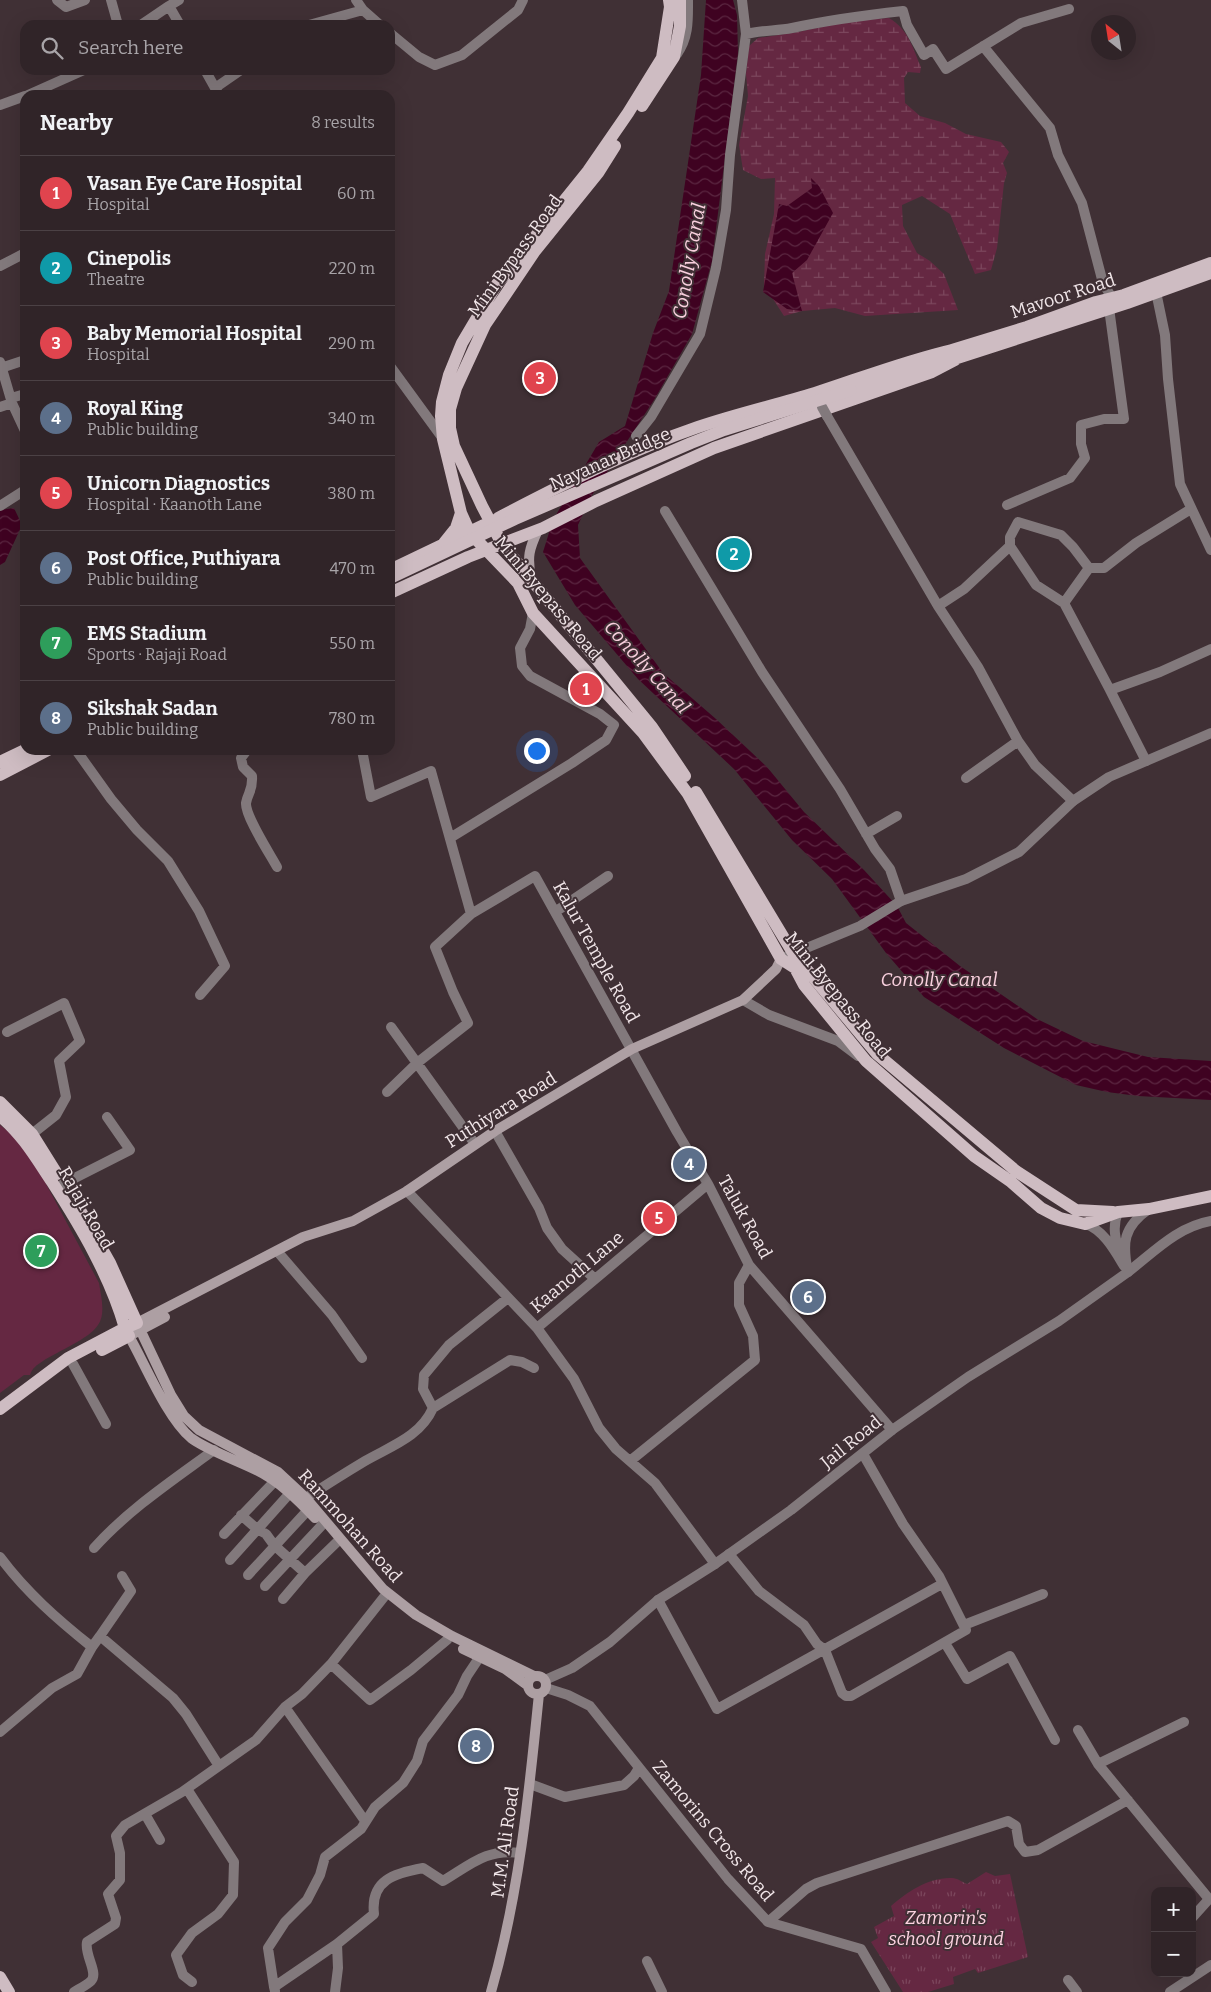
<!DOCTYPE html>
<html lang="en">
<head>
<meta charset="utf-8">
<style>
	body { margin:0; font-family:Bitter,serif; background:#382c30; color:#f1f3f6 }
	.controls { position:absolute; right:15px; bottom:15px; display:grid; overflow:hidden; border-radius:10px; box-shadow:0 5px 20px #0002 }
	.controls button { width:45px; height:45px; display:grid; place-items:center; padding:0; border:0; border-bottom:1px solid #4b4145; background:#302428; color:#f1f3f6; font:25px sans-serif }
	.compass { position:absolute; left:1091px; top:15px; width:45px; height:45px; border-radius:50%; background:#302428; box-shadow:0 5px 20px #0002; rotate:330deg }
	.you { position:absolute; left:536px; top:750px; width:18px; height:18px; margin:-12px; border:4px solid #fff; border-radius:50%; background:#1a73e8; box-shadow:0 0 0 8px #1a73e833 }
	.badge { display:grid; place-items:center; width:32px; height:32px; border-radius:50%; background:#55cadf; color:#fff; font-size:16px; font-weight:700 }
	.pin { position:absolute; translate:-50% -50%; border:2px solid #fff; box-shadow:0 1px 5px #0006 }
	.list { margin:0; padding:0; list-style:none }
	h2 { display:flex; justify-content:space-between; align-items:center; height:65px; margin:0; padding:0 20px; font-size:21px }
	h2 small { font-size:16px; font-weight:400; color:#a8a4a8 }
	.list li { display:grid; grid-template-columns:32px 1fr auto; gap:15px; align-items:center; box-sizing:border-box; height:75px; padding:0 20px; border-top:1px solid #4b4145 }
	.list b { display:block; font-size:19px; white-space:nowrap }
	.list p { margin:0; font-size:16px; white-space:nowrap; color:#a8a4a8 }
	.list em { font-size:16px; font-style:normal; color:#a8a4a8 }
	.icon { flex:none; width:28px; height:28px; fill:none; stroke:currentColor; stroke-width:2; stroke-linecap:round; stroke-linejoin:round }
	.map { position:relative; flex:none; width:1211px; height:1992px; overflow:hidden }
	.search { position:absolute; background:#302428; box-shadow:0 5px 20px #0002; left:20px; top:20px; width:375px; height:55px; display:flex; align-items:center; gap:12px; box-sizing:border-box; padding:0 18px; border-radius:15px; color:#a8a4a8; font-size:19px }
	.panel { position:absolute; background:#302428; box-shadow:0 5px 20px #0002; left:20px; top:90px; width:375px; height:665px; border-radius:15px }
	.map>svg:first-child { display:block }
	.grass { fill:url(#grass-tufts) }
	.wetland { fill:url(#wetland-marsh) }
	.pitch { fill:#652842 }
	.water { fill:url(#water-waves) }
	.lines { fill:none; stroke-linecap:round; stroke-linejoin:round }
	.minor { stroke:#82797c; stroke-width:10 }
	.tertiary { stroke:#82797c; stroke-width:10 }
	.secondary { stroke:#ad9fa3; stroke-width:10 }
	.primary { stroke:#cebcc2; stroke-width:12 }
	.minor-bridge { stroke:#82797c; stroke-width:10 }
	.primary-bridge { stroke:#cebcc2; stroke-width:12 }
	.labels { text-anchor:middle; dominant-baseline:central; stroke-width:4; stroke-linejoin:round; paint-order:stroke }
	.street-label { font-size:18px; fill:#f1e6e9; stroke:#403035 }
	.park-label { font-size:18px; font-style:italic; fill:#fdd3e1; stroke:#403035 }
	.water-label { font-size:19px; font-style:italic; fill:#f9d0de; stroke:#403035 }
</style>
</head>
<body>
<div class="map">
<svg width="1211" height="1992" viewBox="0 0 1211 1992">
	<defs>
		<pattern id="grass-tufts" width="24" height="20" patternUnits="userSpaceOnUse" patternTransform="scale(1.25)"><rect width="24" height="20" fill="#652842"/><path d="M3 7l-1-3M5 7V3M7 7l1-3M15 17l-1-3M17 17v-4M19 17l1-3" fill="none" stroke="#7c475d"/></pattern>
		<pattern id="wetland-marsh" width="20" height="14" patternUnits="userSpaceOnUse" patternTransform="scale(1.25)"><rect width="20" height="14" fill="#652842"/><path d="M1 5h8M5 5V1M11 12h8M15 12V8" fill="none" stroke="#7c475d"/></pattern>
		<pattern id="water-waves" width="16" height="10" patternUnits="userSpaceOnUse" patternTransform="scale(1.25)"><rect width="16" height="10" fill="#3f0221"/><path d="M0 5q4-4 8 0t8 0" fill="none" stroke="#5b2741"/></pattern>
	</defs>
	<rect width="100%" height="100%" fill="#403035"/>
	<path class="grass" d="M986,1872L995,1876L1010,1874L1028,1957L978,1973L975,1969L953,1977L954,1984L928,1992H903L871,1942L878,1938L874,1927L894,1916L891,1906C907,1892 929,1877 952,1878C957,1878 962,1882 967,1884Z"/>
	<path class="wetland" d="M889,18C909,30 912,47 921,67L920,73L908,72L904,78L905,103L920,116L945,123L966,134L1001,142L1009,152L1003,163L1007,173L1004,183L997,248L991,270L975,274L950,214L922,196L902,205L903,226L917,253L930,261L944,274L958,310L865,316L835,308L802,311L784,316L764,285L765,254L774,214L775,178L761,179L743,170L739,145L748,96L746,74L749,46L758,38L798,32L849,21Z"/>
	<path class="pitch" d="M0,1125L10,1133L30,1154L99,1283C101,1296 106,1314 98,1325C89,1339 58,1351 43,1361C37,1365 32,1368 30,1375H24L0,1393Z"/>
	<path class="water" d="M706,0H733L737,15L738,53L712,261L692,334L654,400L592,495L578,525L580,558L663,673L716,719L767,767L804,812L864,870L897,906L906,923L960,966L1037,1019L1083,1041L1148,1057L1211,1061V1100L1138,1096L1107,1092L1076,1085L1004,1048L924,997L886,953L832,879L792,840L734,769L638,679L575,605L543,552L553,520L599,442L625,426L653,333L669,291L701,75Z
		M811,178L819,186L833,213L807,260L792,273L802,311L787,309L763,292L779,204L787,206L812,188Z
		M14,508L22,525L5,562L0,565V510Z"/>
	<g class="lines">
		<path class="minor" d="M57,0L66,7L85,0
			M111,0L118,25
			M742,0L746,34
			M169,6L179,0
			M363,10L380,25
			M141,25L169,6L180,25
			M309,25L363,10L356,0
			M390,33L419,57L435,65L462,55L518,10L523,0
			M983,46L1050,128L1058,155L1082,203L1103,283L1112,298
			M677,54C689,37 688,20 688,0
			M205,70L219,95
			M215,88L241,70
			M28,95L84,70
			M0,105L25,96
			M0,266L25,253
			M1155,287L1165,335L1168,379L1180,484L1211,550
			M0,362L12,403L25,431
			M390,366L444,440
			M1,368L25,360
			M11,398L25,394
			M0,407L12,403
			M827,416L938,606L978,667L1018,741
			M636,436L651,417L700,334L716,268L726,210L730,155L746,34C762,30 777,31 792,28C829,20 866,15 903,11L907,25L924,55L933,49L946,69L1021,23L1069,9
			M25,439V457
			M1007,505L1070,478L1085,458L1081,444V425L1104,419H1124L1109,308
			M0,506L25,490
			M665,511L762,672L840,789L875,849L890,869L901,901
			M1089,568L1073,547L1061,535L1018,522L1010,537V546L1036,585L1064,603L1110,690
			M1089,568H1104L1136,543L1191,509
			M1064,603L1089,568
			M938,606L964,589L1010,546
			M76,750L111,799L137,830L168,861L199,911L225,966L200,995
			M247,750L241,758L243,767L252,776C253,791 248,792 246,803C245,816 270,854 277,867
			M362,750L371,797L431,771L471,914L535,876L677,1132L708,1184L749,1265L892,1430
			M1146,761L1110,690L1160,672L1211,649
			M966,778L1018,741L1035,765L1073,801
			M866,834L897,816
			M450,838L572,763L606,740L614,725L600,714L530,676L522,666L520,648L530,629L533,613
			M555,912L608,876
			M743,1000L769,1015L838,1041L858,1056
			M391,1027L475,1144
			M7,1032L64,1003L80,1041L59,1061L66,1097L56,1115L32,1134
			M387,1092L417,1063L468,1023L453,992L435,947L471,914
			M495,1131L539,1208L547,1228L562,1249L594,1278
			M63,1184L130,1150L107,1117
			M407,1191L537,1328L574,1379L599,1428L616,1449L655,1483L715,1564
			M277,1251L332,1315L362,1358
			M1128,1272C1154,1252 1177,1227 1211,1221
			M537,1328L708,1184
			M73,1364L106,1424
			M433,1408L510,1360L522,1362L534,1368
			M630,1461L755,1360L753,1336L739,1305V1283L749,1265
			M306,1498C326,1485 345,1473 365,1461C391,1446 420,1437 433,1408L423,1389L424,1375L449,1345L508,1298
			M241,1515L257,1529L266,1534L274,1545L305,1573
			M224,1534L275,1481
			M94,1548C128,1510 173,1480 214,1450
			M729,1554L759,1591L804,1625L817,1644L825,1650L842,1693L846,1696H851L966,1630L939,1576L903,1524L863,1454
			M0,1557C26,1592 58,1620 92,1647L100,1636L173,1698L186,1714L219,1766
			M230,1560L290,1493
			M248,1575L308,1510
			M265,1586L322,1525
			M283,1599L305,1573L337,1542
			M658,1600L717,1709L942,1584
			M964,1625L1043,1594
			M100,1636L131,1591L122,1576
			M945,1643L967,1679L1010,1656L1055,1740
			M331,1664L384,1597
			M546,1688L568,1695L590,1706L728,1879L768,1922L861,1949L886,1992
			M285,1707L365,1821
			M1184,1722L1098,1764L1209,1899L1192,1918
			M1078,1730L1098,1764
			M0,1732L52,1688L77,1674L92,1647
			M530,1784L565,1797L624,1785L634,1776L639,1768
			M187,1789L234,1862L233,1895L218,1914L192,1933L176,1955L183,1975L192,1982
			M145,1814L160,1840
			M768,1922L806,1889L817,1883L1008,1821L1016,1826L1019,1844L1025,1852L1038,1850L1128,1800
			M647,1961L662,1992
			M1068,1980L1077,1992
			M274,1987L268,1948L285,1922L307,1900L320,1875L325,1857L361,1829L375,1807L403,1783L417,1761L423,1741L458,1695L467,1676L479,1658
			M275,1991L274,1987L337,1944L374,1914C370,1880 395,1873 423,1868L443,1881C470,1865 487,1848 520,1853
			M74,1992C79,1989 87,1985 91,1981C99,1973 84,1955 87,1942L115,1924L116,1918L108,1894L120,1880V1853L116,1836L125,1825L182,1792L256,1740L285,1707L302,1694L331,1664L370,1700L411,1670L447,1640
			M335,1992L338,1968L337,1944"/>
		<path class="tertiary" d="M787,956L860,926L901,901L966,879L1019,852L1073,801L1109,777L1211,733
			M1118,1212C1112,1227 1115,1240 1121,1255
			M1085,1224C1103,1229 1115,1251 1124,1266
			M1128,1272C1122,1243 1123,1227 1149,1209
			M545,1680L572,1668L610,1642L658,1600L715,1564L791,1510L892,1430L968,1377L1059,1321L1128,1272
			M1170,1992L1211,1965"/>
		<path class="secondary" d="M531,577C527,557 529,549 538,530
			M165,1317L129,1336C145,1364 167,1418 191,1438C205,1449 238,1461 256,1470C279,1481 298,1500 315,1518
			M463,1649L505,1669L527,1685
			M528 1685a9 9 0 1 1 18 0a9 9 0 1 1-18 0Z
			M534,1676L452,1636L416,1615L383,1589L306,1498L278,1472L199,1430L184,1416L171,1395L137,1323L303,1237L353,1221L407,1191L495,1131L632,1049L743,1000L776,969L781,959
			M491,1992C519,1895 529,1794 539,1694"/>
		<path class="primary" d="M669,0L670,7L662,58L628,113L588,171L497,284L462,343L449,375L442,402L441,416L443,439L461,513L470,533L518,583L533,613L643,733L688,794L781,959L795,968L804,985L866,1061L974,1156L1010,1181L1041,1208L1060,1218L1085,1224L1118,1212L1149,1209L1211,1196
			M642,106L674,57L680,26V0
			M615,146L598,173L535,251L485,325L456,388L450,409V428L454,446L482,506L502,544L652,727L685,776
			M948,361L1127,303L1211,273
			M851,390L927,364L952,350L1027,327L1096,302L1124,295L1211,263
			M498,518C563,484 628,451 698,427C736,414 776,405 815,393C861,378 905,361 952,350
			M444,543L456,528L461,513
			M390,570L484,525
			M390,593L468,557L543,528L596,501L714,448L932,372L955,360
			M0,762L25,750
			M0,775L48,750
			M696,792L793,953L877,1054L1016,1171L1076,1210L1113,1212
			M0,1102L32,1134L57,1174
			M0,1116C22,1134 36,1158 52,1182C81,1227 110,1276 125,1328L68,1358L0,1409
			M80,1210L110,1263L137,1323L125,1328L129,1336L102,1350
			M0,1977L9,1992"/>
		<path class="minor-bridge" d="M822,407L827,416"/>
		<path class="primary-bridge" d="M390,578L515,519L691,443L724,430L851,390"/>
	</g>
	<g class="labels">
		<g class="street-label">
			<text transform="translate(515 256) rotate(-54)">Mini Bypass Road</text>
			<text transform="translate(1063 296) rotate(-18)">Mavoor Road</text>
			<text transform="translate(610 459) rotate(-24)">Nayanar Bridge</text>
			<text transform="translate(548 598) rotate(50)">Mini Byepass Road</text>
			<text transform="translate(596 952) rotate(61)">Kalur Temple Road</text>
			<text transform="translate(838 995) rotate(51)">Mini Byepass Road</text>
			<text transform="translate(501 1110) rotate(-32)">Puthiyara Road</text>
			<text transform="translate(86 1208) rotate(60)">Rajaji Road</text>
			<text transform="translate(745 1217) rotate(61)">Taluk Road</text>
			<text transform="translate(577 1272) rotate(-40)">Kaanoth Lane</text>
			<text transform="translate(851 1442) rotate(-39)">Jail Road</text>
			<text transform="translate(350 1526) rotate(48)">Rammohan Road</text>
			<text transform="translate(713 1831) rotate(50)">Zamorins Cross Road</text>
			<text transform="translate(505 1842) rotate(-82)">M.M. Ali Road</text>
		</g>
		<g class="park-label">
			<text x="946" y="1918">Zamorin's<tspan x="946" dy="21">school ground</tspan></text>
		</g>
		<g class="water-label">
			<text transform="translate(689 261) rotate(-80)">Conolly Canal</text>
			<text transform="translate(647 667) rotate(48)">Conolly Canal</text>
			<text x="939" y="979">Conolly Canal</text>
		</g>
	</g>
</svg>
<div class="controls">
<button>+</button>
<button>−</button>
</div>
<svg class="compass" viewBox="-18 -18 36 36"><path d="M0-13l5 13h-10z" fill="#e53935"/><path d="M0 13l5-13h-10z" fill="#a8a4a8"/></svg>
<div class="you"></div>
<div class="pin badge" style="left:586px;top:689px;background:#e0444e">1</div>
<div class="pin badge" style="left:734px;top:554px;background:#0f9aa8">2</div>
<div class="pin badge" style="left:540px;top:378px;background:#e0444e">3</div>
<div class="pin badge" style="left:689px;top:1164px;background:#5c6f8a">4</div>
<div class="pin badge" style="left:659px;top:1218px;background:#e0444e">5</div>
<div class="pin badge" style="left:808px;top:1297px;background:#5c6f8a">6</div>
<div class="pin badge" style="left:41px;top:1251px;background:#2e9e5b">7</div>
<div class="pin badge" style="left:476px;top:1746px;background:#5c6f8a">8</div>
<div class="search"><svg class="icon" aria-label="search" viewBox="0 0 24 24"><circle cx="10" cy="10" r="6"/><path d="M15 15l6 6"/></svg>Search here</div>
<section class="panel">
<h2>Nearby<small>8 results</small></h2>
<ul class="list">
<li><span class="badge" style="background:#e0444e">1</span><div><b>Vasan Eye Care Hospital</b><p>Hospital</p></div><em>60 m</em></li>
<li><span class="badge" style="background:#0f9aa8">2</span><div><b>Cinepolis</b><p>Theatre</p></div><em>220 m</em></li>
<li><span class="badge" style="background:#e0444e">3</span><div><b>Baby Memorial Hospital</b><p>Hospital</p></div><em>290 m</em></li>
<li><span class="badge" style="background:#5c6f8a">4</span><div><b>Royal King</b><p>Public building</p></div><em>340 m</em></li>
<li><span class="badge" style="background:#e0444e">5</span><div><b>Unicorn Diagnostics</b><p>Hospital · Kaanoth Lane</p></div><em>380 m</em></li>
<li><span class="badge" style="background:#5c6f8a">6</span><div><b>Post Office, Puthiyara</b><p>Public building</p></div><em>470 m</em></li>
<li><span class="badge" style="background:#2e9e5b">7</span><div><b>EMS Stadium</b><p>Sports · Rajaji Road</p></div><em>550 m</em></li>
<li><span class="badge" style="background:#5c6f8a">8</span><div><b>Sikshak Sadan</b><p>Public building</p></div><em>780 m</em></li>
</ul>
</section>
</div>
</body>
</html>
